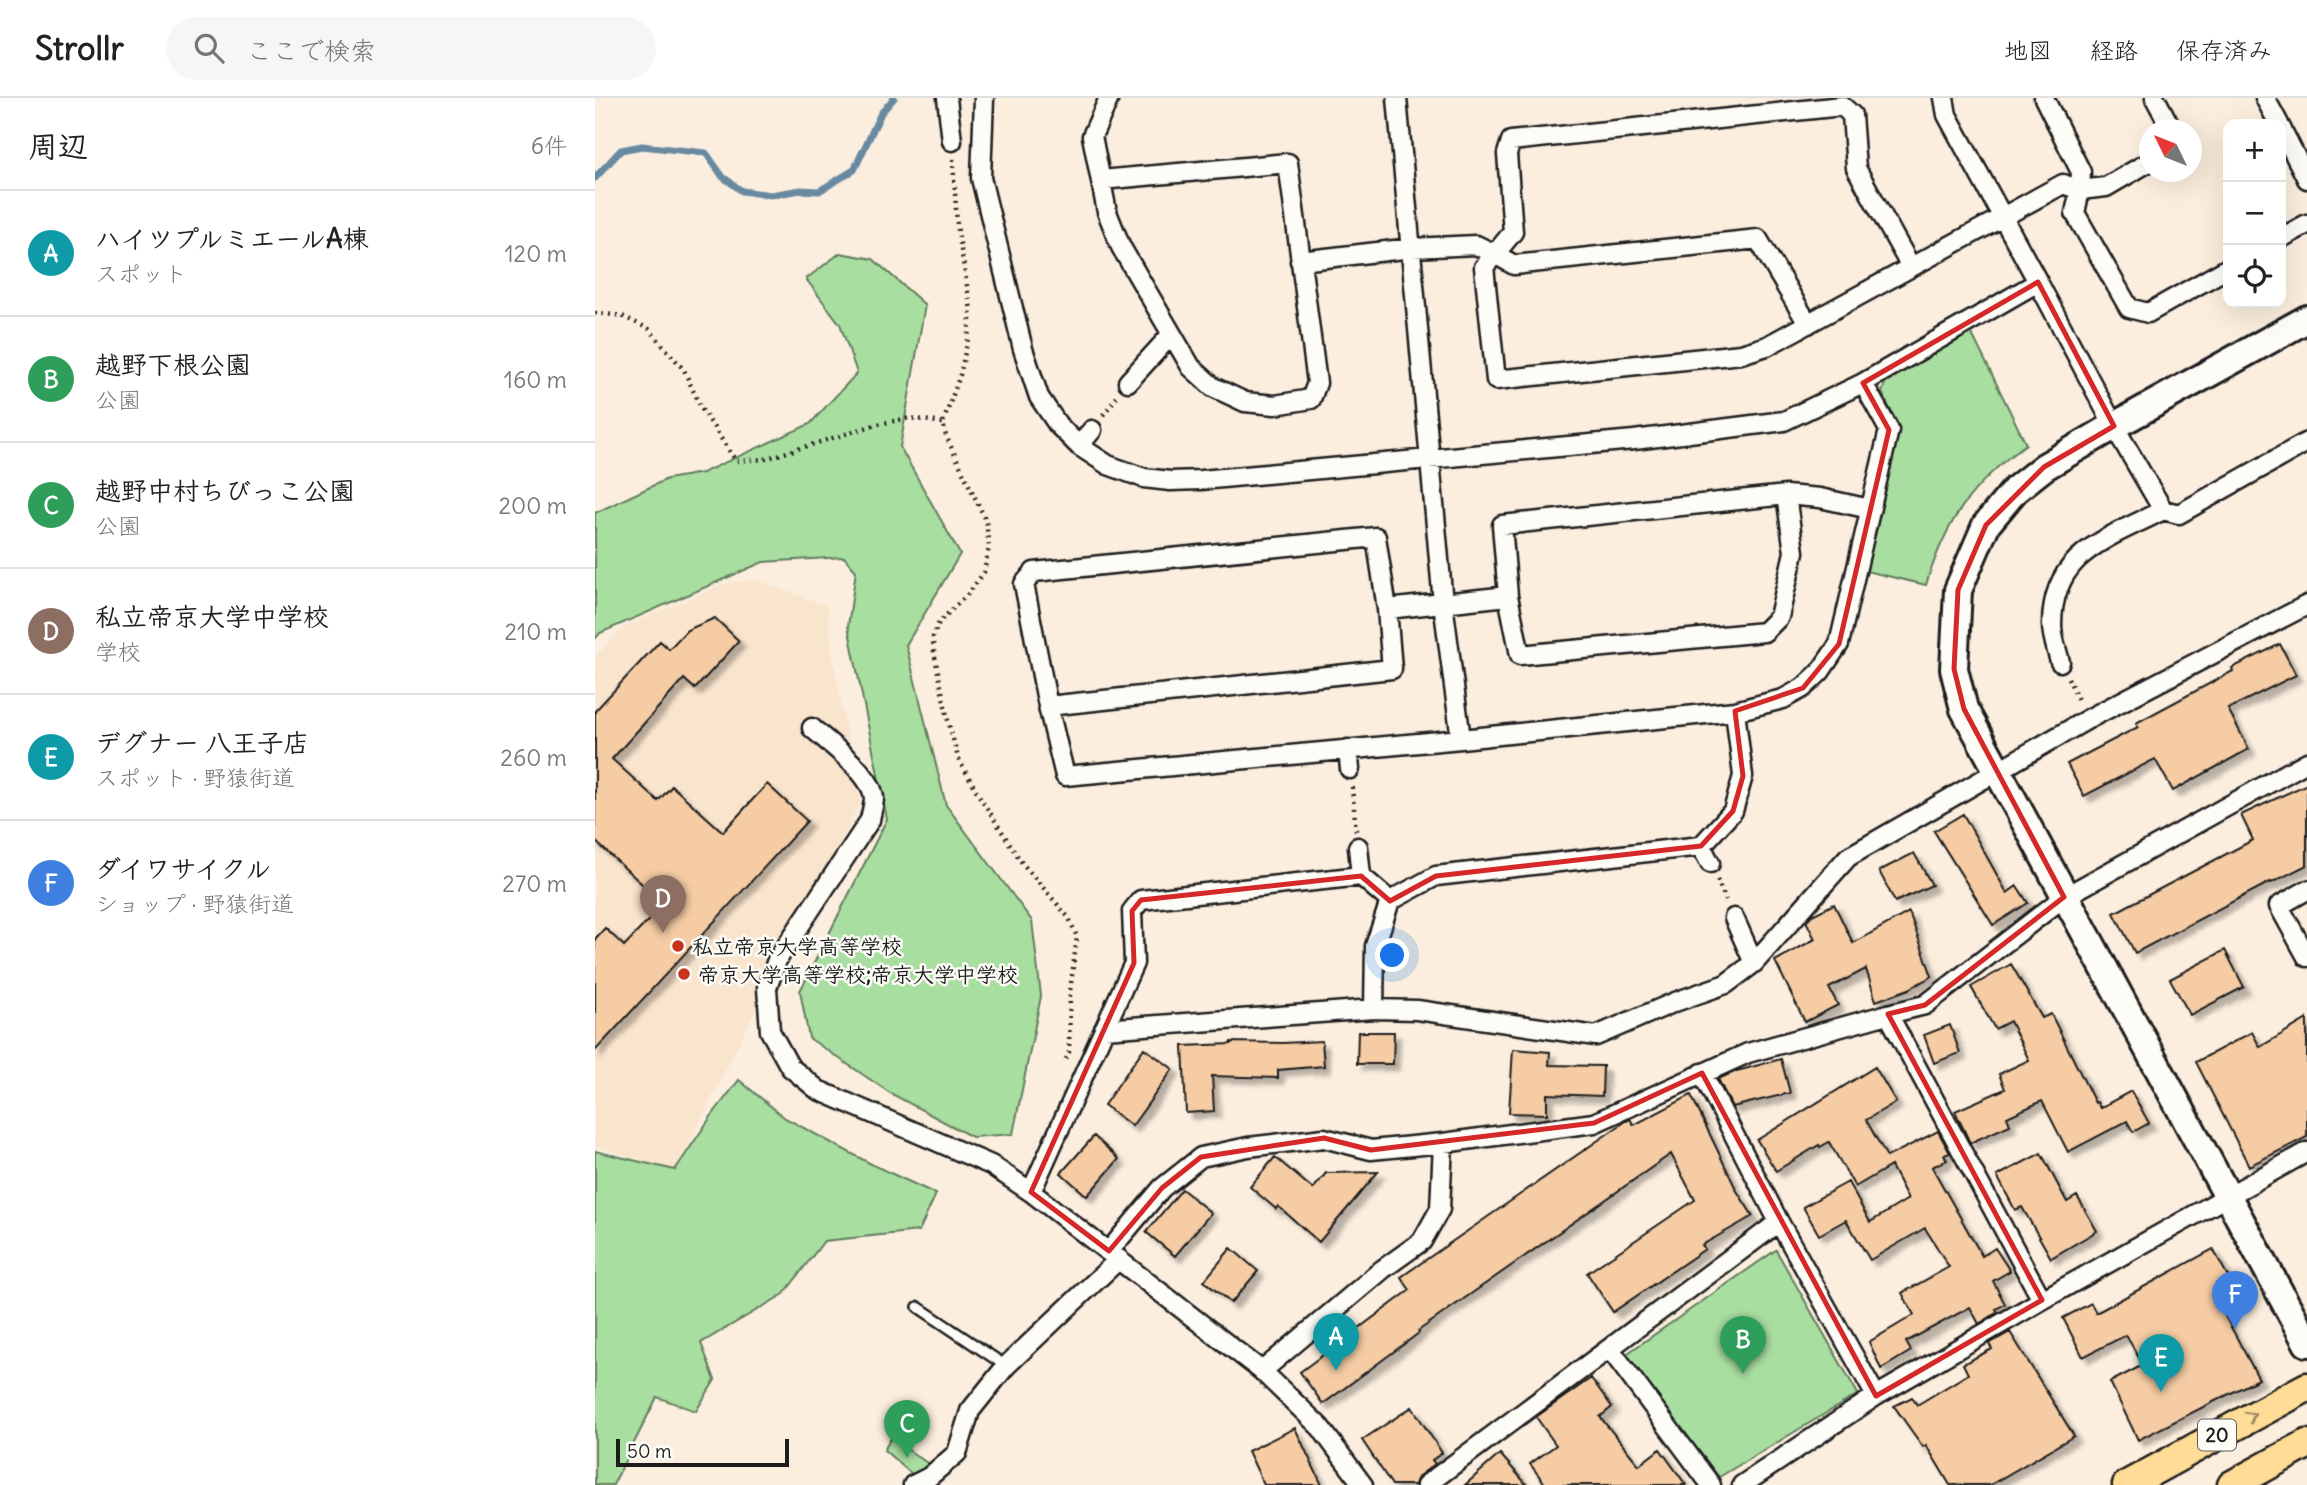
<!DOCTYPE html>
<html lang="ja">
<head>
<meta charset="utf-8">
<style>
	body { margin:0; font-family:Delius,"Klee One",sans-serif; background:#f6f6f6; color:#222 }
	.controls { position:absolute; right:21px; top:21px; display:grid; overflow:hidden; border-radius:14px; box-shadow:0 7px 28px #0002 }
	.controls button { width:63px; height:63px; display:grid; place-items:center; padding:0; border:0; border-bottom:2px solid #e0e0e0; background:#fff; color:#222; font:35px sans-serif }
	.compass { position:absolute; left:1544px; top:21px; width:63px; height:63px; border-radius:50%; background:#fff; box-shadow:0 7px 28px #0002; rotate:313deg }
	.scale { position:absolute; left:21px; bottom:18px; width:173px; box-sizing:border-box; padding-left:7px; border:4px solid #1c1c1c; border-top:0; font-size:19px; line-height:24px; white-space:nowrap; color:#1c1c1c; -webkit-text-stroke:5px #fdfcf7; paint-order:stroke }
	.you { position:absolute; left:798px; top:858px; width:24px; height:24px; margin:-18px; border:5px solid #fff; border-radius:50%; background:#1a73e8; box-shadow:0 0 0 10px #1a73e833 }
	.badge { display:grid; place-items:center; width:46px; height:46px; border-radius:50%; background:#7c3aed; color:#fff; font-size:23px; font-weight:700 }
	.pin { position:absolute; translate:-50% -58px; filter:drop-shadow(0 2px 4px #0008) }
	.pin::after { content:''; position:absolute; top:37px; width:24px; height:21px; background:inherit; clip-path:polygon(0 0,100% 0,50% 100%) }
	.list { margin:0; padding:0; list-style:none }
	h2 { display:flex; justify-content:space-between; align-items:center; height:91px; margin:0; padding:0 28px; font-size:30px }
	h2 small { font-size:23px; font-weight:400; color:#767676 }
	.list li { display:grid; grid-template-columns:46px 1fr auto; gap:21px; align-items:center; box-sizing:border-box; height:126px; padding:0 28px; border-top:2px solid #e0e0e0 }
	.list b { display:block; font-size:26px; white-space:nowrap }
	.list p { margin:0; font-size:23px; white-space:nowrap; color:#767676 }
	.list em { font-size:23px; font-style:normal; color:#767676 }
	.icon { flex:none; width:38px; height:38px; fill:none; stroke:currentColor; stroke-width:2; stroke-linecap:round; stroke-linejoin:round }
	.map { position:relative; flex:none; width:1712px; height:1387px; overflow:hidden }
	header { display:flex; align-items:center; gap:42px; box-sizing:border-box; height:98px; padding:0 35px; background:#fff; border-bottom:2px solid #e0e0e0 }
	header strong { font-size:33px }
	nav { display:flex; gap:38px; margin-inline-start:auto; font-size:24px }
	.search { width:490px; height:63px; background:#f6f6f6; display:flex; align-items:center; gap:18px; box-sizing:border-box; padding:0 24px; border-radius:38px; color:#767676; font-size:26px }
	main { display:flex }
	aside { flex:1; background:#fff }
	.map>svg:first-child { display:block }
	.built { fill:#f9e4cd }
	.green { fill:#a9dea1; stroke:#627d5e; stroke-width:2 }
	.lines { fill:none; stroke-linecap:round; stroke-linejoin:round }
	.stream { stroke:#678aa1; stroke-width:7 }
	.building { fill:#f5cca4; stroke:#1c1c1c; stroke-width:2; filter:url(#shadow) }
	.lane-casing { stroke:#1c1c1c; stroke-width:14 }
	.street-casing { stroke:#1c1c1c; stroke-width:23 }
	.secondary-casing { stroke:#1c1c1c; stroke-width:32 }
	.primary-casing { stroke:#1c1c1c; stroke-width:33 }
	.path { stroke:#1c1c1c; stroke-width:4.5; stroke-dasharray:2 5; stroke-linecap:butt }
	.lane { stroke:#fdfcf7; stroke-width:9 }
	.street { stroke:#fdfcf7; stroke-width:18 }
	.secondary { stroke:#fdfcf7; stroke-width:26 }
	.primary { stroke:#ffdd96; stroke-width:28 }
	.oneway { stroke:#99865f }
	.marked { fill:none; stroke:#d62828; stroke-width:5; stroke-linejoin:round }
	.poi-dot { fill:#c8321e; stroke:#fdfcf7; stroke-width:2.5 }
	.labels { text-anchor:middle; dominant-baseline:central; stroke-width:5; stroke-linejoin:round; paint-order:stroke }
	.shield { fill:#fdfcf7; stroke:#605f5e; stroke-width:2 }
	.shield-label { font-size:19px; font-weight:bold; fill:#1c1c1c }
	.poi-label { font-size:21px; font-weight:bold; fill:#1c1c1c; stroke:#fdfcf7; text-anchor:start }
</style>
</head>
<body>
<header>
<strong>Strollr</strong>
<div class="search"><svg class="icon" aria-label="search" viewBox="0 0 24 24"><circle cx="10" cy="10" r="6"/><path d="M15 15l6 6"/></svg>ここで検索</div>
<nav><a>地図</a><a>経路</a><a>保存済み</a></nav>
</header>
<main>
<aside>
<h2>周辺<small>6件</small></h2>
<ul class="list">
<li><span class="badge" style="background:#0f9aa8">A</span><div><b>ハイツプルミエールA棟</b><p>スポット</p></div><em>120 m</em></li>
<li><span class="badge" style="background:#2e9e5b">B</span><div><b>越野下根公園</b><p>公園</p></div><em>160 m</em></li>
<li><span class="badge" style="background:#2e9e5b">C</span><div><b>越野中村ちびっこ公園</b><p>公園</p></div><em>200 m</em></li>
<li><span class="badge" style="background:#8d6e63">D</span><div><b>私立帝京大学中学校</b><p>学校</p></div><em>210 m</em></li>
<li><span class="badge" style="background:#0f9aa8">E</span><div><b>デグナー 八王子店</b><p>スポット · 野猿街道</p></div><em>260 m</em></li>
<li><span class="badge" style="background:#3f7fe0">F</span><div><b>ダイワサイクル</b><p>ショップ · 野猿街道</p></div><em>270 m</em></li>
</ul>
</aside>
<div class="map">
<svg width="1712" height="1387" viewBox="0 0 1712 1387">
	<defs>
		<filter id="shadow"><feDropShadow dx="6" dy="6" stdDeviation="2" flood-color="#0004"/></filter>
	</defs>
	<rect width="100%" height="100%" fill="#fbeede"/>
	<filter id="ink" filterUnits="userSpaceOnUse"><feTurbulence type="fractalNoise" baseFrequency=".0143" numOctaves="2"/><feDisplacementMap in="SourceGraphic" scale="14" xChannelSelector="R" yChannelSelector="G"/><feConvolveMatrix kernelMatrix="1 2 1 2 8 2 1 2 1" color-interpolation-filters="sRGB"/></filter>
	<g filter="url(#ink)">
		<path class="built" d="M161,482L232,508L238,561L265,704L80,1072L0,1048V559L28,530L128,486Z"/>
		<path class="green" d="M245,155L278,161L330,207L305,349L365,456L311,547L351,707L437,823L446,898L418,1036L377,1039L295,995L214,940L205,893L292,721L253,528L261,473L249,459L168,464L5,535L0,541V415L72,381L107,375L215,326L262,275L245,226L211,181Z
			M1375,232L1431,346C1377,386 1351,422 1331,487L1271,473L1303,327L1287,295L1292,278Z
			M144,982L190,1020L278,1067L341,1096L324,1133L229,1143L189,1196L106,1245L120,1282L101,1313L62,1299L18,1387H0V1053L80,1072L115,1020Z
			M1181,1152L1263,1296L1124,1379L1030,1257Z
			M296,1340L338,1369L318,1377L289,1352Z"/>
		<g class="lines">
			<path class="stream" d="M0,80L26,52L47,48L111,55L128,79L147,93L176,97L206,92L224,93L259,72L286,15L299,0"/>
		</g>
		<path class="building" d="M120,520L144,543L100,591L89,581L17,661L63,703L77,688L128,734L172,686L212,723L0,953V841L10,830L29,848L69,806L0,743V613L65,543L74,551L92,532Z
			M1685,546L1701,577L1633,611L1654,651L1578,693L1560,661L1489,698L1472,666L1543,629L1541,625L1638,573L1637,570Z
			M1712,686V767L1676,785L1675,784L1540,855L1519,815L1658,742L1646,717Z
			M1368,716L1412,795L1422,788L1433,805L1398,827L1339,733Z
			M1319,755L1337,787L1300,804L1284,773Z
			M1239,806L1258,845L1314,814L1337,878L1314,891L1281,903L1271,871L1234,890L1243,907L1210,924L1180,863L1220,841L1211,823L1217,817Z
			M1630,852L1649,889L1595,917L1575,881Z
			M1416,866L1447,920L1456,916L1500,1005L1502,1004L1505,1010L1536,993L1554,1025L1538,1034L1532,1023L1473,1054L1447,1003L1412,1019L1415,1027L1375,1045L1360,1013L1410,991L1404,976L1434,962L1415,923L1400,931L1376,889Z
			M1712,921V1039L1654,1068L1601,964L1657,934L1665,949Z
			M1355,927L1365,955L1339,965L1329,937Z
			M763,934H799L798,966H762Z
			M727,943L729,968L683,972V980L617,978L619,1013L591,1015L588,948L636,946V944L688,945Z
			M549,950L578,971L537,1028L509,1007Z
			M918,951L955,954L954,967L1008,968L1007,998L952,996V1016L914,1015Z
			M1186,961L1195,995L1137,1009L1123,981L1142,973Z
			M1280,969L1301,1004L1271,1022L1292,1059L1343,1033L1355,1055L1349,1057L1352,1062L1337,1069L1387,1158L1400,1150L1415,1173L1398,1183L1410,1206L1401,1211L1403,1214L1384,1226L1375,1209L1311,1244L1316,1253L1286,1271L1274,1244L1319,1217L1307,1195L1354,1169L1330,1130L1275,1162L1251,1122L1224,1137L1208,1109L1253,1084L1275,1124L1313,1101L1296,1068L1260,1089L1234,1044L1225,1049L1224,1047L1181,1073L1162,1042Z
			M1096,997L1142,1093L1158,1118L1107,1147L1110,1151L1018,1214L992,1175L1100,1102L1076,1056L823,1233L824,1235L728,1306L705,1274L815,1192L806,1179L1031,1023L1035,1021L1039,1027Z
			M499,1038L524,1061L492,1098L466,1075Z
			M1446,1055L1472,1104L1482,1098L1502,1133L1456,1160L1427,1109L1420,1112L1402,1078Z
			M680,1059L718,1091L731,1075L783,1074L724,1144L683,1108L681,1111L655,1089Z
			M587,1091L616,1115L580,1158L551,1134Z
			M636,1150L663,1173L636,1205L609,1183Z
			M1618,1151L1642,1195L1623,1205L1664,1281L1543,1342L1515,1284L1548,1267L1531,1237L1488,1259L1468,1220L1496,1205L1501,1215Z
			M1415,1234L1479,1338L1395,1387H1355L1331,1347L1328,1349L1299,1308L1317,1299L1322,1307L1373,1276L1368,1266L1397,1251L1394,1246Z
			M996,1280L1017,1309L1005,1319L1044,1367L1065,1351L1091,1387H951L935,1366L961,1347L941,1319Z
			M817,1309L847,1355L837,1362L840,1366L824,1378L820,1387H797L767,1342Z
			M700,1330L727,1387H669L653,1353Z
			M905,1356L932,1387H870Z"/>
		<g class="lines">
			<g class="lane-casing">
				<path id="lane" d="M323,1209L411,1268"/>
			</g>
			<g class="street-casing">
				<path id="street" d="M352,0L357,43
					M389,0L386,80L428,251L444,299L463,327L484,348L513,367L549,380L575,383L606,382L1039,342L1189,323L1268,285L1443,184L1519,328L1568,412L1584,416L1712,344
					M802,0L848,505L866,641
					M1349,0L1352,17L1443,184
					M1449,0L1486,74L1485,92L1511,89L1554,64
					M1560,0L1577,32
					M1670,0L1684,26
					M1686,30L1712,81
					M506,82L693,65L722,285L716,301L680,307L650,304L618,289L596,269L526,149L512,114L497,38L514,0
					M1686,140L1712,126
					M705,163L817,150L881,147L900,156L889,169L901,282L1146,256L1172,248L1468,86L1485,92L1480,115L1534,210L1553,215L1633,170
					M1213,226L1163,141L919,167L900,156L918,134L912,56L916,43L1247,8L1257,17L1261,70L1316,169
					M533,284L576,237
					M484,348L497,332
					M1191,397L907,427L913,498L925,557L1169,534L1184,519L1199,454L1191,397L1225,400L1275,411
					M781,439L792,511L797,571L453,608L429,486L439,474Z
					M792,511L913,498
					M1465,564C1462,552 1457,539 1457,527C1457,454 1513,441 1568,412
					M453,608L470,678L866,641L1140,613L1188,601L1208,590L1225,574L1244,546L1294,332L1268,285
					M217,630C235,646 277,676 279,700C279,707 276,715 275,722L182,862L172,890L175,933L195,969L223,992L396,1067L436,1094L667,1273L725,1329L768,1387
					M753,651L755,671
					M1106,748L1115,765
					M763,749L766,778
					M1712,792L1684,808L1712,859
					M1139,820L1159,865
					M779,911L780,848L795,803L841,778L1106,748L1138,713L1148,678L1140,613
					M1293,916L1447,1202
					M509,931L779,911L822,912L1001,938L1080,904L1131,886L1159,865L1253,759L1493,621L1712,507
					M1107,975L1184,1124L1281,1298
					M436,1094L539,865L537,813L546,802L766,778L795,803
					M514,1153L567,1090L606,1059L653,1049L729,1040L776,1052L848,1045L999,1025L1153,955L1293,916L1330,907L1469,799L1712,664
					M1015,1251L1116,1387
					M667,1273L788,1171L827,1143L845,1111L848,1045
					M318,1387L334,1379L362,1355L375,1313L411,1268L524,1161
					M831,1387L1184,1124
					M1147,1387L1281,1298L1447,1202L1712,1054"/>
			</g>
			<g class="secondary-casing">
				<path id="secondary" d="M1712,221L1519,328L1449,369L1420,392L1391,427L1363,492L1359,571L1369,611L1712,1245"/>
			</g>
			<g class="primary-casing">
				<path id="primary" d="M1532,1387L1712,1289
					M1637,1387L1712,1346"/>
			</g>
			<path class="path" d="M358,61L362,127L376,212L373,241L365,277L348,325L351,338L391,423L394,449L389,474L374,495L344,524L338,539L339,554L352,618L363,660L385,699L427,765L474,820L482,839L475,893L474,954L471,961
				M0,215L27,218L54,231L89,272L106,310L141,363L170,361L283,326L315,320L348,325
				M508,317L522,299
				M1473,580L1484,604
				M757,689L761,733
				M1122,782L1131,802"/>
			<use href="#lane" class="lane"/>
			<use href="#street" class="street"/>
			<use href="#secondary" class="secondary"/>
			<use href="#primary" class="primary"/>
		</g>
		<defs><path id="oneway-chevron" d="M-2-3.5L2.5 0L-2 3.5" fill="none" stroke-width="1.6" stroke-linecap="round" stroke-linejoin="round" transform="scale(1.75)"/></defs>
		<use class="oneway" href="#oneway-chevron" transform="translate(1656 1318) rotate(-29)"/>
	</g>
	<path class="marked" d="M1443,184L1519,328L1449,369L1391,427L1363,492L1359,571L1369,611L1469,799L1330,907L1293,916L1447,1202L1281,1298L1107,975L999,1025L776,1052L729,1040L606,1059L567,1090L514,1153L436,1094L539,865L537,813L546,802L766,778L795,803L841,778L1106,748L1138,713L1148,678L1140,613L1208,590L1244,546L1294,332L1268,285Z"/>
	<g class="poi-dot">
		<circle cx="83" cy="848" r="7"/>
		<circle cx="89" cy="876" r="7"/>
	</g>
	<g class="labels">
		<rect class="shield" x="1603" y="1321.5" width="38" height="31" rx="5"/>
		<g class="shield-label">
			<text x="1622" y="1337">20</text>
		</g>
		<g class="poi-label">
			<text x="97" y="848">私立帝京大学高等学校</text>
			<text x="103" y="876">帝京大学高等学校;帝京大学中学校</text>
		</g>
	</g>
</svg>
<div class="controls">
<button>+</button>
<button>−</button>
<button><svg class="icon" aria-label="locate" viewBox="0 0 24 24"><circle cx="12" cy="12" r="6"/><path d="M12 2v4M12 18v4M2 12h4M18 12h4"/></svg></button>
</div>
<svg class="compass" viewBox="-18 -18 36 36"><path d="M0-13l5 13h-10z" fill="#e53935"/><path d="M0 13l5-13h-10z" fill="#767676"/></svg>
<div class="scale">50 m</div>
<div class="you"></div>
<div class="pin badge" style="left:741px;top:1273px;background:#0f9aa8">A</div>
<div class="pin badge" style="left:1148px;top:1276px;background:#2e9e5b">B</div>
<div class="pin badge" style="left:312px;top:1360px;background:#2e9e5b">C</div>
<div class="pin badge" style="left:68px;top:835px;background:#8d6e63">D</div>
<div class="pin badge" style="left:1566px;top:1294px;background:#0f9aa8">E</div>
<div class="pin badge" style="left:1640px;top:1231px;background:#3f7fe0">F</div>
</div>
</main>
</body>
</html>
